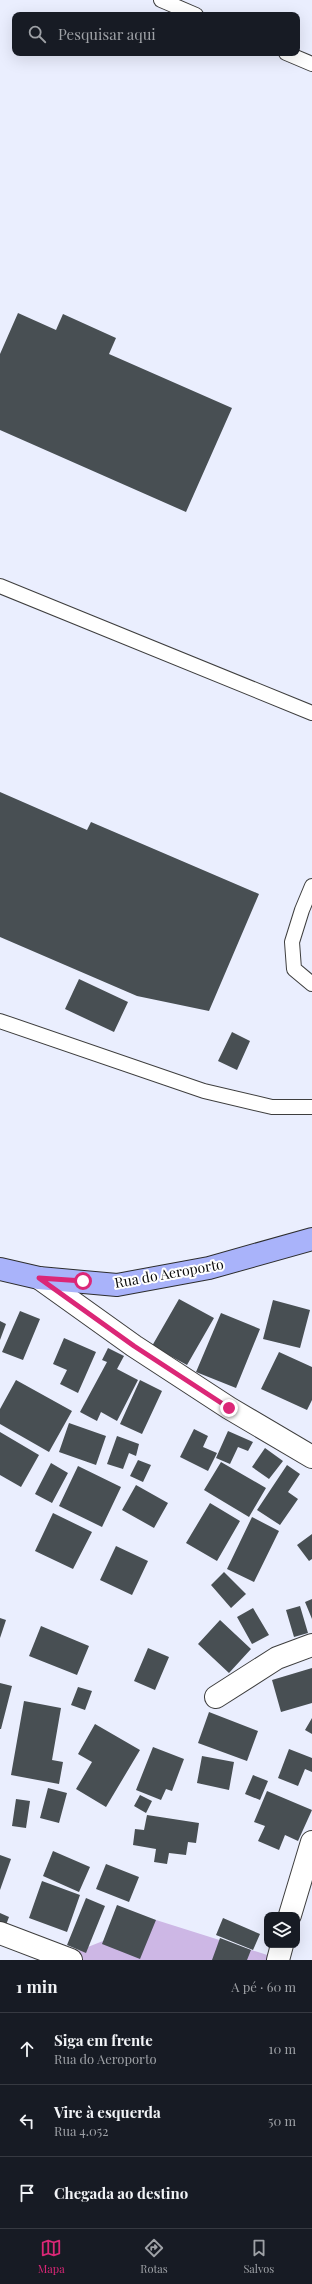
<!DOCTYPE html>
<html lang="pt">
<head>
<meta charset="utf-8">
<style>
	body { margin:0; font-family:"Playfair Display",serif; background:#242831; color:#f1f3f6 }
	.controls { position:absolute; right:12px; bottom:12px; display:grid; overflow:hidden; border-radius:8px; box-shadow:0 4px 16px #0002 }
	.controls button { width:36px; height:36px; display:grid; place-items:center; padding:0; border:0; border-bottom:1px solid #363941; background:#171b24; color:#f1f3f6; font:20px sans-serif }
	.stop { position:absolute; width:12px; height:12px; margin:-9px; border:3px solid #db2777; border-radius:50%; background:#fff }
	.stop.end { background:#db2777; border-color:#fff; box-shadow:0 1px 4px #0008 }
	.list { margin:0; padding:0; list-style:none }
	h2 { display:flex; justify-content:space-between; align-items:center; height:52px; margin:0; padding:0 16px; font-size:17px }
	h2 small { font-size:13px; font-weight:400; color:#9ea1a6 }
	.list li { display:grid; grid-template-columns:26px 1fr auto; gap:12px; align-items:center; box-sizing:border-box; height:72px; padding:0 16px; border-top:1px solid #363941 }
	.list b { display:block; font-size:15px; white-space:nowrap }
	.list p { margin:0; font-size:13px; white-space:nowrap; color:#9ea1a6 }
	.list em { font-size:13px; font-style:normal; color:#9ea1a6 }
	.icon { flex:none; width:22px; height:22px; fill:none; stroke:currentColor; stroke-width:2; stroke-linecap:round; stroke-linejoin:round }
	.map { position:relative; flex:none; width:312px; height:1960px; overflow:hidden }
	.search { position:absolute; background:#171b24; box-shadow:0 4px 16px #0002; left:12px; right:12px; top:12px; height:44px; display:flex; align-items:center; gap:10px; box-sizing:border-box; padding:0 14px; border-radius:8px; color:#9ea1a6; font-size:15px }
	.sheet { height:268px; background:#171b24 }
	nav { display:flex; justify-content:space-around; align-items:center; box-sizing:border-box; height:56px; border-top:1px solid #363941; background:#171b24; font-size:11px; color:#9ea1a6 }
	nav a { display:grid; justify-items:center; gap:2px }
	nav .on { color:#db2777 }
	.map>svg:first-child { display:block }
	.green { fill:#cdb7e5 }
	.building { fill:#484f53 }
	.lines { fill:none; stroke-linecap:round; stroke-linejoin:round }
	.lane-casing { stroke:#3e3e3e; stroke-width:16 }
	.street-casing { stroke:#3e3e3e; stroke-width:24 }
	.secondary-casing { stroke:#2d2d2d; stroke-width:24 }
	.lane { stroke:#fff; stroke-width:14 }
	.street { stroke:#fff; stroke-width:22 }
	.secondary { stroke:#a9b3fa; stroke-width:22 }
	.route { stroke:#db2777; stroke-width:5 }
	.labels { text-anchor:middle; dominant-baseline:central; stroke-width:4; stroke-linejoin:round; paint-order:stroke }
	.street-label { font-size:14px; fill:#0b0b0b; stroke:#fff }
</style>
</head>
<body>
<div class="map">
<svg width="312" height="1960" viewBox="0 0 312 1960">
	<rect width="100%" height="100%" fill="#eaeefe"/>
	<path class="green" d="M156,1920L283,1960H55Z"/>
	<path class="building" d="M18,313L56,330L63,314L116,338L109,354L232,408L186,512L0,430V354Z
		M0,792L87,830L91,822L259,894L209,1011L137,996L0,937Z
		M79,979L128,1002L114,1032L65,1009Z
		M232,1032L250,1041L237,1070L218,1061Z
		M179,1299L214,1318L187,1365L152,1346Z
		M273,1300L310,1310L300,1348L263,1339Z
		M20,1311L40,1319L23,1360L2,1352Z
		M221,1313L260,1329L236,1388L196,1372Z
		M0,1321L6,1324L0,1340Z
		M64,1338L96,1352L78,1393L60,1384L67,1370L53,1364Z
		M108,1348L124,1356L117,1369L138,1380L117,1421L101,1412L97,1421L80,1412L107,1362L102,1360Z
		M279,1352L312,1367V1400L307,1410L261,1389Z
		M16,1380L72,1411L49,1452L0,1424V1409Z
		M140,1380L162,1391L142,1434L120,1424Z
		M69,1423L106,1436L96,1465L59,1452Z
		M194,1429L208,1436L203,1447L217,1453L208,1471L180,1457Z
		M228,1431L253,1442L248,1451L238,1447L230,1464L216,1458Z
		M0,1432L39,1455L21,1487L0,1475Z
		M117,1436L139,1444L136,1456L129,1453L123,1469L107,1464Z
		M265,1448L283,1461L269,1479L252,1467Z
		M138,1460L151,1465L143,1482L130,1476Z
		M221,1462L266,1488L249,1517L204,1490Z
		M51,1463L68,1473L52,1503L35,1494Z
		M287,1465L300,1474L288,1492L298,1499L280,1525L257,1510Z
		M78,1466L121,1487L102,1527L59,1506Z
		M136,1485L168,1503L154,1528L122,1510Z
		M210,1503L240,1521L217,1561L186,1543Z
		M53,1513L92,1532L73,1569L35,1551Z
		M252,1517L279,1531L254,1582L227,1569Z
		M312,1534V1559L309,1561L297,1545Z
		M116,1546L148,1561L132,1595L100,1580Z
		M224,1572L246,1594L231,1608L211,1585Z
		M312,1599V1619L305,1602Z
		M300,1606L308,1633L294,1637L286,1610Z
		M253,1608L269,1635L252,1644L237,1617Z
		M0,1618L6,1620L0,1638Z
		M220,1620L251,1649L229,1673L198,1644Z
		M41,1626L89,1646L77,1675L29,1656Z
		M148,1648L169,1657L155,1690L134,1681Z
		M312,1668V1703L281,1712L272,1680Z
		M0,1683L12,1686L1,1729H0Z
		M78,1687L92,1691L85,1710L71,1705Z
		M24,1701L61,1708L52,1760L63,1762L59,1784L11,1775Z
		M209,1712L258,1731L247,1761L198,1743Z
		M312,1718V1734L305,1730Z
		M95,1724L140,1750L106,1807L76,1789L92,1762L78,1754Z
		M153,1747L184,1759L172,1791L166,1789L161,1800L136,1790Z
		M289,1749L312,1758V1772L305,1769L298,1786L278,1778Z
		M202,1756L234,1762L229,1790L197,1783Z
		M253,1775L268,1781L260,1800L245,1794Z
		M48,1788L67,1793L59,1823L40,1818Z
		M267,1791L312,1810L298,1841L285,1835L279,1850L258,1841L265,1826L254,1822Z
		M140,1795L152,1801L146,1813L134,1806Z
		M16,1799L30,1801L26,1828L12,1826Z
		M147,1815L199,1823L196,1843L188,1842L186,1855L169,1853L167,1864L154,1862L156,1849L133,1845L135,1829L144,1830Z
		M53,1851L90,1867L79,1892L43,1876Z
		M0,1855L11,1859L0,1890Z
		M106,1864L139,1877L129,1902L96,1889Z
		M42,1881L80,1895L67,1932L29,1918Z
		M86,1898L105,1906L86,1953L67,1945Z
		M117,1905L156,1920L140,1959L102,1944Z
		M0,1913L9,1917L4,1930L0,1929Z
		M223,1918L260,1934L253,1950L216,1935Z
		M220,1938L251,1950L247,1960H212Z"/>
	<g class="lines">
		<g class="lane-casing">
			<path id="lane" d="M161,0L196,15
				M286,53L312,64
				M0,586L312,713
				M312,886L302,910L292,942L294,969L312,984
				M0,1021L204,1091L272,1107H312"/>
		</g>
		<g class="street-casing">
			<path id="street" d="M39,1278L134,1346L229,1408L312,1457
				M216,1697L277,1658L312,1645
				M290,1915L312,1842
				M0,1933L71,1960
				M278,1960L282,1945"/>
		</g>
		<g class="secondary-casing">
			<path id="secondary" d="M0,1269L39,1278L117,1285L209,1268L312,1239"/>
		</g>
		<use href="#lane" class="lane"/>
		<use href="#street" class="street"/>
		<use href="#secondary" class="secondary"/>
	</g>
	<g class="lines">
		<path class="route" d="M83,1281L39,1278L134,1346L229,1408"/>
	</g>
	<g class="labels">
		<g class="street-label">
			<text transform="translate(169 1273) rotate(-10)">Rua do Aeroporto</text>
		</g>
	</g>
</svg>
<div class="controls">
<button><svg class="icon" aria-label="layers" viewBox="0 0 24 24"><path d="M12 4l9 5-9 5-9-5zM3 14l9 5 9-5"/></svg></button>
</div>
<div class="stop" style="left:83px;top:1281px"></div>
<div class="stop end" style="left:229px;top:1408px"></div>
<div class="search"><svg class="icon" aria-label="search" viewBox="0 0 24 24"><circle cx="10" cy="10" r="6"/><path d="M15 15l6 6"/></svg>Pesquisar aqui</div>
</div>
<section class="sheet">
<h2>1 min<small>A pé · 60 m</small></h2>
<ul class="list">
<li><svg class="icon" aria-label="ahead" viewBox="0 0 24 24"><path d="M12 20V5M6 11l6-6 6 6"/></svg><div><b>Siga em frente</b><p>Rua do Aeroporto</p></div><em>10 m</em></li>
<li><svg class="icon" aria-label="left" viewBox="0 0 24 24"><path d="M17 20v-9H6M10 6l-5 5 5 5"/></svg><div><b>Vire à esquerda</b><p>Rua 4.052</p></div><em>50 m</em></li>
<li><svg class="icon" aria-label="arrive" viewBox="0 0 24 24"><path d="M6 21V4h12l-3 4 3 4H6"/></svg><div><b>Chegada ao destino</b></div></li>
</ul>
</section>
<nav>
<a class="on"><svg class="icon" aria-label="map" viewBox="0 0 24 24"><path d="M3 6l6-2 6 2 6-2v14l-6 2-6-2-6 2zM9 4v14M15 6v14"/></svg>Mapa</a>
<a><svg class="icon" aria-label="directions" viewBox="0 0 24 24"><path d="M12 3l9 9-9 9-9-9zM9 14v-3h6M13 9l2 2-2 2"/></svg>Rotas</a>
<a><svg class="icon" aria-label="saved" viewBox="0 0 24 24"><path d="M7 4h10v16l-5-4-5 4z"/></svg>Salvos</a>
</nav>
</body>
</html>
